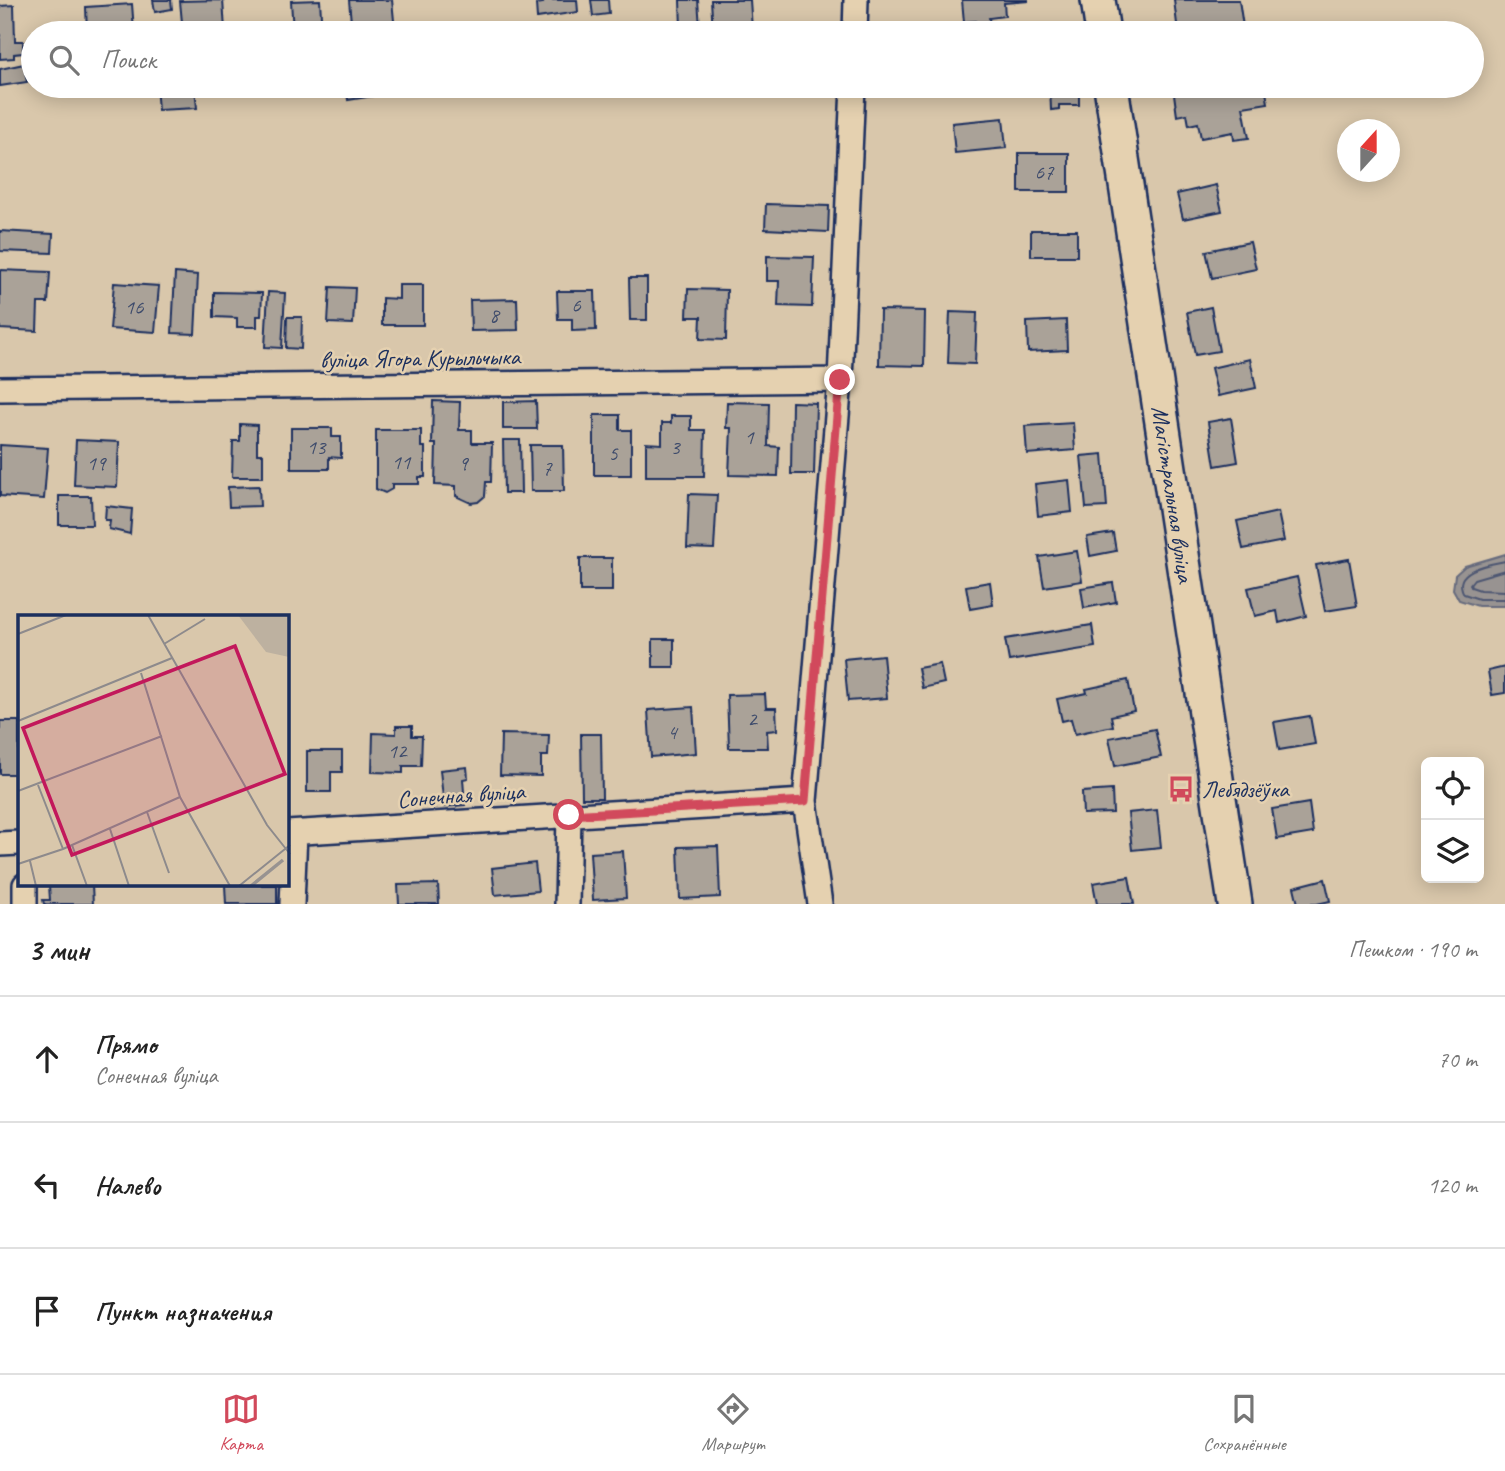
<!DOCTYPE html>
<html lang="ru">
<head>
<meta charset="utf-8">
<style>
	body { margin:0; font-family:Caveat,sans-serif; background:#f2f2f2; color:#222 }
	.controls { position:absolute; right:21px; bottom:21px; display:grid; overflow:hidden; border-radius:10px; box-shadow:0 4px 18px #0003 }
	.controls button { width:63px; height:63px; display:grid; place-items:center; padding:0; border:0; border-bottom:2px solid #e0e0e0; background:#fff; color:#222; font:35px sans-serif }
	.compass { position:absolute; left:1337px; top:119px; width:63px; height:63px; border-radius:50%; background:#fff; box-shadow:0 4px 18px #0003; rotate:21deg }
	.stop { position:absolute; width:21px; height:21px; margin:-16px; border:5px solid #d1495b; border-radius:50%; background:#fff }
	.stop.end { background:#d1495b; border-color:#fff; box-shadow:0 2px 7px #0008 }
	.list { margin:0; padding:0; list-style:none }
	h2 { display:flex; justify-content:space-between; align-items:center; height:91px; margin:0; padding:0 28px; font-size:30px }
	h2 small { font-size:23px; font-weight:400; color:#767676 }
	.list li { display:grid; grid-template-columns:46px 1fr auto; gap:21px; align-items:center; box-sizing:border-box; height:126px; padding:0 28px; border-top:2px solid #e0e0e0 }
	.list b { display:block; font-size:26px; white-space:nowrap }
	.list p { margin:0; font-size:23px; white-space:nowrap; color:#767676 }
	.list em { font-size:23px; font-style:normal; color:#767676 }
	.icon { flex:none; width:38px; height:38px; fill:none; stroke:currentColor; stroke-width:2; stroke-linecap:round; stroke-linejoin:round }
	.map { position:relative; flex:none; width:1505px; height:904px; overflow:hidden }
	.search { position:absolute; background:#fff; box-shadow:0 4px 18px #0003; left:21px; right:21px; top:21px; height:77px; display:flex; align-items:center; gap:18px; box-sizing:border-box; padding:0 24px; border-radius:38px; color:#767676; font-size:26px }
	.sheet { height:469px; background:#fff }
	nav { display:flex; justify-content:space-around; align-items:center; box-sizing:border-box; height:98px; border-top:2px solid #e0e0e0; background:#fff; font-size:19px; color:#767676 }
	nav a { display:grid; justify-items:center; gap:4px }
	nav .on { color:#d1495b }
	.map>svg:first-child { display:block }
	.water { fill:#989391; stroke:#666b7d; stroke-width:2 }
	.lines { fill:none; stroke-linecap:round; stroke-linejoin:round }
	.shore { stroke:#4d5772; stroke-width:2 }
	.building { fill:#aaa298; stroke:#1b2f5e; stroke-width:2 }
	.street-casing { stroke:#1b2f5e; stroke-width:28 }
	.secondary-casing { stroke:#1b2f5e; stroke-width:38 }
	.street { stroke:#e5d1b0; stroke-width:23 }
	.secondary { stroke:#e5d1b0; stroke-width:33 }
	.route { stroke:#d1495b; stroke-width:9 }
	.labels { text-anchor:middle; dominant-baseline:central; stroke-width:5; stroke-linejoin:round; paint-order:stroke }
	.number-label { font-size:21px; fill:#3f4c6c }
	.street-label { font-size:24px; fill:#1b2f5e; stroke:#e5d1b0 }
	.poi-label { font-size:24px; fill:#1b2f5e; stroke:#e5d1b0; text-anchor:start }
	.inset-river { fill:none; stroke:#989391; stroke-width:3.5 }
	.inset-road { fill:none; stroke:#8d8a8c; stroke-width:2 }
	.view { fill:#c2185b; fill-opacity:0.15; stroke:#c2185b; stroke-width:3.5 }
	.inset-edge { fill:none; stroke:#1b2f5e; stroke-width:3.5 }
</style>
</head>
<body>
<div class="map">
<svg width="1505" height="904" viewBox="0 0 1505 904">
	<rect width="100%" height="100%" fill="#d9c7ab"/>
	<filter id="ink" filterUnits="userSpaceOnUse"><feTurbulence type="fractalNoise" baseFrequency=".0143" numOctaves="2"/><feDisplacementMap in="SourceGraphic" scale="14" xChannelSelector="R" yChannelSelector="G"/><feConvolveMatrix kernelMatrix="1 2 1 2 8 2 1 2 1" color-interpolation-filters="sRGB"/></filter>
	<g filter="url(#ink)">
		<path class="water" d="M1505,554V606H1478L1459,600L1453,589L1455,575L1465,566Z"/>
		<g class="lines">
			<path class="shore" d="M1505,561C1489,564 1450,570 1464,594L1479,599H1505
				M1505,570L1474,579L1470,584L1471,587L1480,590L1505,591"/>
		</g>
		<path class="building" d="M153,0H171L172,9L155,12Z
			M223,0L225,30L212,31V33H183L180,1Z
			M320,0L322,33H286L293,31L291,1Z
			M349,0H392L395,31L352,33Z
			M542,0H577L578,12L537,18L536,4L543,3Z
			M591,0H608L609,14L593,16Z
			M680,0H698L700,27L681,28Z
			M711,0H750L752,29L713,31Z
			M962,0H1028V1L1004,3L1005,16L989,18L990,26L975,27V21L964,22Z
			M1174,0H1239L1244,33H1222L1221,26L1178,32Z
			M132,4L134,31L118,33H87L86,7Z
			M14,5L15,41H23V53L14,54V58L0,59V6Z
			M24,64L27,82L0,86V69Z
			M70,86H85L86,94L70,95Z
			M156,86H169L170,90L195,88L197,108L158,110Z
			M291,86H327V95L291,94Z
			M346,86H385L386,94L348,100Z
			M1050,86H1079V105H1059V109L1051,110Z
			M1226,86H1265L1268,103L1243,107L1249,138L1234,140L1233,132L1201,138L1198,123L1189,125L1187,114L1177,116L1174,94Z
			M1003,118L1006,148L955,153L952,123Z
			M1019,153H1069V192H1019Z
			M1216,185L1222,211L1183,219L1177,194Z
			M766,204L829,206L828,232L765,229Z
			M1031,230H1077V256H1031Z
			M0,231L53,234L52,253L0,251Z
			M1250,242L1256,269L1212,278L1206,251Z
			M767,256L814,257L812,307L778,306L779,281H767Z
			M0,270L50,272L48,303H38L37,331L0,329Z
			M175,273L198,275L195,334L172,333Z
			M629,278H647V320H630Z
			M114,283L159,286L155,332L110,329Z
			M399,285H423V325H382V298L399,299Z
			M330,287L355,288L353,324L328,323Z
			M688,289L727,290L726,340L700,339L701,317H687Z
			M557,291H595L596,330L572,331V319H558Z
			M214,292L262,293L261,316H257V327H237V318L214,317Z
			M268,292L285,293L282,348L265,347Z
			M517,299L518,330L471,331L470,300Z
			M1211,307L1219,351L1195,355L1187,312Z
			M880,310L925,311L924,366L879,365Z
			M950,312L977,313L975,364L948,363Z
			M287,317H302L301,349L286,348Z
			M1066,320L1067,350L1028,352L1027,322Z
			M1250,359L1256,388L1218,396L1211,368Z
			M433,401L460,402L459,430H472V443H492L491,482H486L485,496L478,502L471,503L456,496V486L435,485L436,444H432Z
			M536,401L537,429H503V402Z
			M727,402L769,403L768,446L779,447L778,476L729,475L731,428H726Z
			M792,402L816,403L814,474H791Z
			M594,415H620V430H631V475H594Z
			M671,416H691V430H705L704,476H646V443L662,444V423H671Z
			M1231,418L1238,462L1215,466L1208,422Z
			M1073,423L1075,450L1027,454L1025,426Z
			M240,424L257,425V454H263V477H232L233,441H240Z
			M291,428H332V437H341V458L329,457V469H291Z
			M376,430H421V447H425V477H419V484H392V489L385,493L376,489Z
			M76,440L119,442L117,487L74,485Z
			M503,440H520L521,493H504Z
			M0,445L48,448L44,499L0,496Z
			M530,445H563L564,491H531Z
			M1103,454L1107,507L1086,508L1081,456Z
			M1069,480L1072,512L1038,516L1035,484Z
			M259,486L260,506L229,507L228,487Z
			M689,494L717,495L714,549L687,548Z
			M59,496H91L92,525H59Z
			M106,506L132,509L130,534L109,529L110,520H105Z
			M1278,512L1284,541L1243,549L1237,521Z
			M1113,533L1116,551L1090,556L1087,537Z
			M1077,551L1082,581L1044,587L1039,557Z
			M580,558H612V591H580Z
			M1349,559L1357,606L1325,611L1316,565Z
			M1297,577L1306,616L1279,623L1277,611L1255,616L1248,588Z
			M990,582L993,605L970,609L966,586Z
			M1113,583L1116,602L1084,608L1081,588Z
			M1092,625L1095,647L1009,661L1005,639Z
			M653,639H674V667H653Z
			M883,655L887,698L848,701L844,659Z
			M940,664L944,683L922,688L918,668Z
			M1505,667V693L1492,695L1488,671Z
			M1128,680L1134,711L1111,716L1113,726L1075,734L1071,719L1062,721L1057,699L1087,693L1086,689Z
			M765,694L766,708H776L777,730L767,731L768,748H729L727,695Z
			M693,707L696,753L651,757L648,710Z
			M1310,716L1315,744L1279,750L1274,722Z
			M0,721H19V774H0Z
			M396,726H412V736H422L421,766H403V773L372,772L373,733L396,734Z
			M1155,729L1161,757L1115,766L1109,738Z
			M501,734L549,735L548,756H541V776L500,775Z
			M581,734H601L602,798H582Z
			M307,751H342V772H331V792H307Z
			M467,767L468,778L463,779L465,805L444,807L440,770Z
			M1112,790L1113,813L1083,814L1082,792Z
			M1309,803L1313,833L1277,839L1272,809Z
			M1157,810L1161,847L1132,850L1128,813Z
			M718,846L720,897L680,899L678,847Z
			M623,851L626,898L593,900L590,853Z
			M535,863L538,891L495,895L492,868Z
			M1129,877L1134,904H1097L1093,883Z
			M1325,879L1330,901L1317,904H1298L1294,887Z
			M438,884L439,904H399L398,885Z
			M49,885H92L93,904H44L43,900H50Z
			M225,885H277V904H226Z"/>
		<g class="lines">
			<g class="street-casing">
				<path id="street" d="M855,33L856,0
					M0,389L840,380
					M287,833L805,801
					M0,844L19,843
					M25,904V885
					M292,904L295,833
					M567,904L569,815
					M820,904L805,801L840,380L853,86"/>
			</g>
			<g class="secondary-casing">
				<g id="secondary">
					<path d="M1098,0L1103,33"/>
					<path id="s1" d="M1111,86L1235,904"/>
				</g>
			</g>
			<use href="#street" class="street"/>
			<use href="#secondary" class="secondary"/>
		</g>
	</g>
	<g class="lines" filter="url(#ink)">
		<path class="route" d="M569,815L805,801L840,380"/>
	</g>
	<defs>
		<g id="bus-bare" transform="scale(2.1)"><path d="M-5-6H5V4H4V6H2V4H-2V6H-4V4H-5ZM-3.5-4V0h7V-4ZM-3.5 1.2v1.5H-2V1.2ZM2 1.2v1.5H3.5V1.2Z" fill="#d1495b" stroke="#e5d1b0" stroke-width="2.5" paint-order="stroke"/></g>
	</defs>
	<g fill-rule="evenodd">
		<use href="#bus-bare" x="1181" y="789"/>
	</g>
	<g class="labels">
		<g class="number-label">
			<text x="1044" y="172">67</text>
			<text x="576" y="305">6</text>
			<text x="134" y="307">16</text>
			<text x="494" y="315">8</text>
			<text x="749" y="437">1</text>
			<text x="316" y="447">13</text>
			<text x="675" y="447">3</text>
			<text x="613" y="453">5</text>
			<text x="401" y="462">11</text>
			<text x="96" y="463">19</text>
			<text x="463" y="463">9</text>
			<text x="547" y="468">7</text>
			<text x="752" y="719">2</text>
			<text x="672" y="732">4</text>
			<text x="397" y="751">12</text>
		</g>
		<g class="street-label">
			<text transform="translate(420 358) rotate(-1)">вуліца Ягора Курыльчыка</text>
			<text stroke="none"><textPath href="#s1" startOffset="413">Магістральная вуліца</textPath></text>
			<text transform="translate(461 795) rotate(-4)">Сонечная вуліца</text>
		</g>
		<g class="poi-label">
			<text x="1202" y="789">Лебядзёўка</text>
		</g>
	</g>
	<g transform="translate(18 615)">
		<rect width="271" height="271" fill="#d9c7ab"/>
		<path d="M220,0H271V42L248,37Z" fill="#bdb1a0"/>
		<path class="inset-river" d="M233,271L265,245"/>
		<path class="inset-road" d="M130,0L249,210L272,239M0,19L48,0M146,29L187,4M123,58L162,182L212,271M0,106L154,43M20,170L45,234M0,176L144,121M129,197L151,258M92,214L111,271M54,230L69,271M12,246L18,271M0,249L45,234L162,182M221,271L272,230"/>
		<path class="view" d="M217,31L267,159L54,240L5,113Z"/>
		<rect width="271" height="271" class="inset-edge"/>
	</g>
</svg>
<div class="controls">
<button><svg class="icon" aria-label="locate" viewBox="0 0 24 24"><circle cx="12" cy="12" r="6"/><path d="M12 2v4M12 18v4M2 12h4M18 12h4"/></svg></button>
<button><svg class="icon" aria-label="layers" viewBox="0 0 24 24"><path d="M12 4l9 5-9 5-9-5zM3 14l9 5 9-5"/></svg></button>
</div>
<svg class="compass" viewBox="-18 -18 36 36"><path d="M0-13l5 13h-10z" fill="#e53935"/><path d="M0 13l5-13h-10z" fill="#767676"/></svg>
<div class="stop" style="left:569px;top:815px"></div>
<div class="stop end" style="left:840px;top:380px"></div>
<div class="search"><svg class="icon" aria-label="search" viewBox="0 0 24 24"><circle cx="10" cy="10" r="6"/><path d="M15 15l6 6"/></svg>Поиск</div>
</div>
<section class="sheet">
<h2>3 мин<small>Пешком · 190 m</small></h2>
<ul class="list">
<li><svg class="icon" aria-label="ahead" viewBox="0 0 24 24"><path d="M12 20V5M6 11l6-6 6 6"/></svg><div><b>Прямо</b><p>Сонечная вуліца</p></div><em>70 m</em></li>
<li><svg class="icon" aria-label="left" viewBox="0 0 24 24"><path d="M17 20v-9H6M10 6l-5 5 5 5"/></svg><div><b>Налево</b></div><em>120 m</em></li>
<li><svg class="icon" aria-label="arrive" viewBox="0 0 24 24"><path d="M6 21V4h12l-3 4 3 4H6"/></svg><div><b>Пункт назначения</b></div></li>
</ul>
</section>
<nav>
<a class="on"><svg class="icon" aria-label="map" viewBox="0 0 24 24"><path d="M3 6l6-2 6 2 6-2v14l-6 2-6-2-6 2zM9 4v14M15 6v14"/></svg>Карта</a>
<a><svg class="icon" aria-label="directions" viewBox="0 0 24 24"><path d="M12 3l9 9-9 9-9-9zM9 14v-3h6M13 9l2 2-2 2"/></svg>Маршрут</a>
<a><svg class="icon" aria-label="saved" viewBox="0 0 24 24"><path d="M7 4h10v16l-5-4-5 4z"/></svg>Сохранённые</a>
</nav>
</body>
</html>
